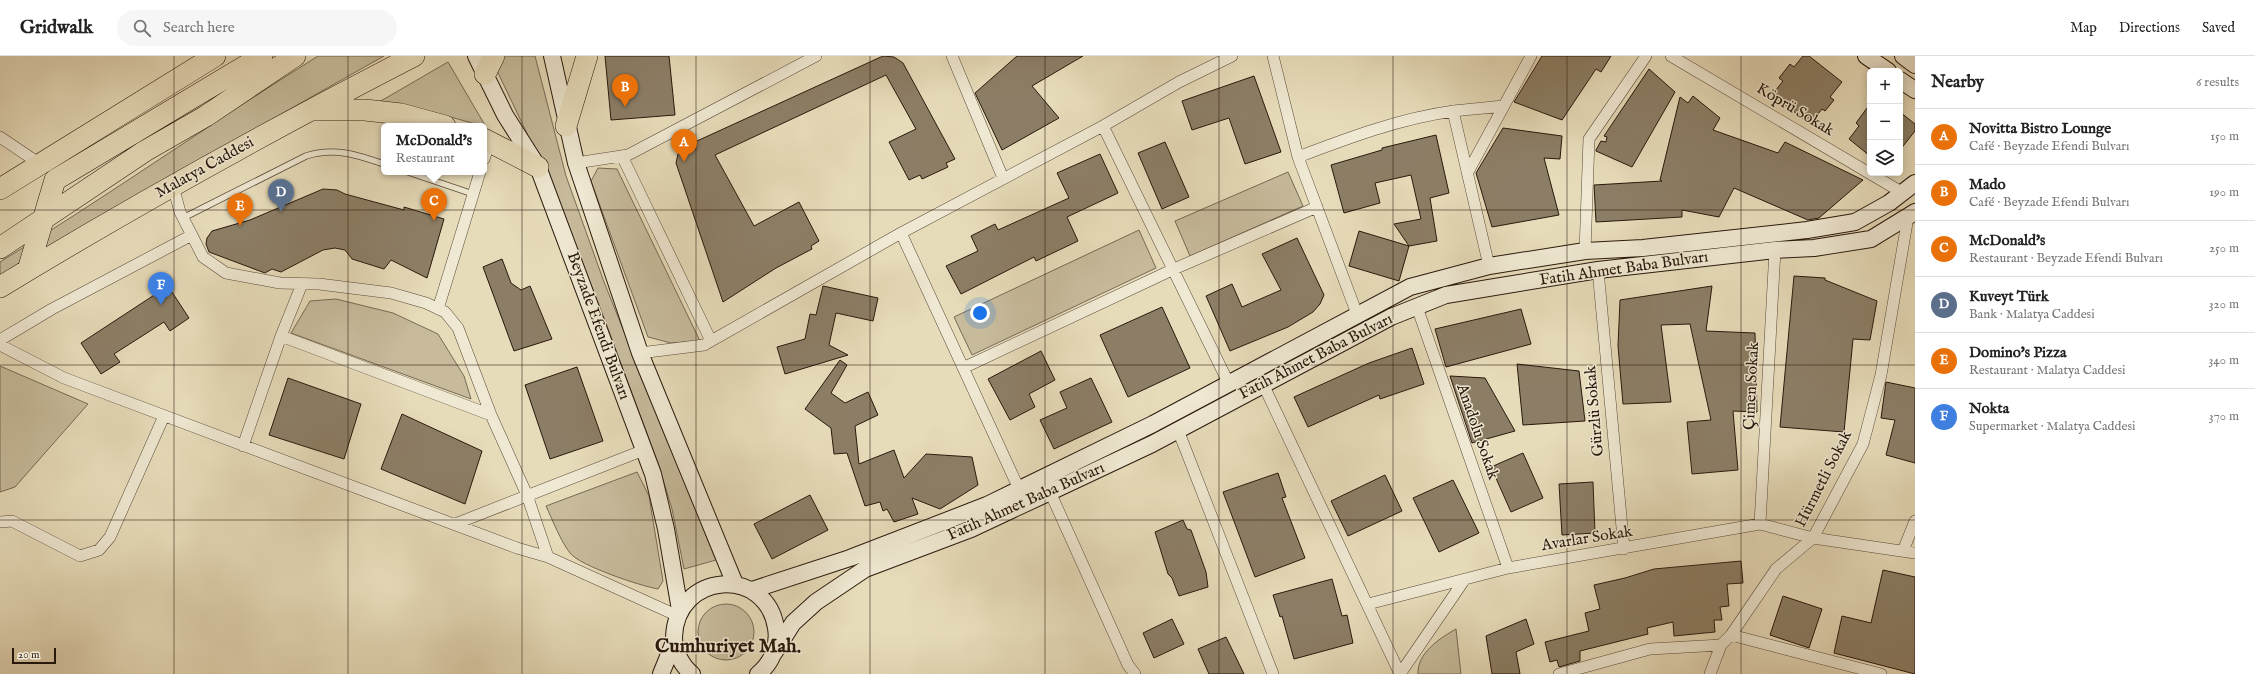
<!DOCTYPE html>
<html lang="en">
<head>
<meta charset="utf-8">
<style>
	body { margin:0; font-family:"IM FELL English",serif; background:#f6f6f6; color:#222 }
	.controls { position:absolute; right:12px; top:12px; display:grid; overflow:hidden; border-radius:6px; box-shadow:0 2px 10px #0003 }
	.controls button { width:36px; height:36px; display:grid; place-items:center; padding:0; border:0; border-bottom:1px solid #e0e0e0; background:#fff; color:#222; font:20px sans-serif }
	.scale { position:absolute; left:12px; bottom:10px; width:44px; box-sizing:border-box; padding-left:4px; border:2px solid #29180c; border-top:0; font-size:11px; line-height:14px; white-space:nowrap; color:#29180c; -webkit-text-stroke:3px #efe8d2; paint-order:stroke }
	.you { position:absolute; left:980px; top:257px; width:14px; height:14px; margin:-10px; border:3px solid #fff; border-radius:50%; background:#1a73e8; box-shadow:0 0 0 6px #1a73e833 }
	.badge { display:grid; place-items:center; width:26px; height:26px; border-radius:50%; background:#1a73e8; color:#fff; font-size:13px; font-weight:700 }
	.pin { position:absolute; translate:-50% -33px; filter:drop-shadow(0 1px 2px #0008) }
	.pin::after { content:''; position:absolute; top:21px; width:14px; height:12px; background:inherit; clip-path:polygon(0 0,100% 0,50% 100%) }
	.popup { position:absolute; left:381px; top:67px; width:106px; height:52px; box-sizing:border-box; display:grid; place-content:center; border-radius:6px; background:#fff; filter:drop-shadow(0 1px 3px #0005); font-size:13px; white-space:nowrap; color:#767676 }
	.popup b { font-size:15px; color:#222 }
	.popup::after { content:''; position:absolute; left:50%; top:100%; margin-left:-8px; border:8px solid transparent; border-top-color:#fff }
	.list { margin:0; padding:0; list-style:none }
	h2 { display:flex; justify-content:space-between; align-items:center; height:52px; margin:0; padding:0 16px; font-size:17px }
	h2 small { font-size:13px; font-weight:400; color:#767676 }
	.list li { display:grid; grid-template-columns:26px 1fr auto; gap:12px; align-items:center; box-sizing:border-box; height:56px; padding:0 16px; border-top:1px solid #e0e0e0 }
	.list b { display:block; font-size:15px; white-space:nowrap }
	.list p { margin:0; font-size:13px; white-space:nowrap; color:#767676 }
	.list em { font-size:13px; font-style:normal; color:#767676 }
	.icon { flex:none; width:22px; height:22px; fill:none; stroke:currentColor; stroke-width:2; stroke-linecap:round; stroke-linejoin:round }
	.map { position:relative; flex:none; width:1915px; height:618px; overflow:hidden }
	header { display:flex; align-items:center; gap:24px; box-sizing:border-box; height:56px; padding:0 20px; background:#fff; border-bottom:1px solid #e0e0e0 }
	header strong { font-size:19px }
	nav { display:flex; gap:22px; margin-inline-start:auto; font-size:14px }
	.search { width:280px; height:36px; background:#f6f6f6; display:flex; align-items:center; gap:10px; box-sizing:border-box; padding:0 14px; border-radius:22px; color:#767676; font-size:15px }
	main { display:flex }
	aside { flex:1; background:#fff }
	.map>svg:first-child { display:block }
	.green { fill:#c7bb9c; stroke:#786a54 }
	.building { fill:#8c7e66; stroke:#29180c }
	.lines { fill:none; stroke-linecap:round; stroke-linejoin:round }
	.lane-casing { stroke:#584938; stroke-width:7 }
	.street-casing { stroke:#584938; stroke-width:12 }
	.secondary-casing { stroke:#29180c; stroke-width:18 }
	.highway-casing { stroke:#29180c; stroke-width:22 }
	.lane { stroke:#efe8d2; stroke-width:5.5 }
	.street { stroke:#efe8d2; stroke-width:11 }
	.secondary { stroke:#efe8d2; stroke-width:16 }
	.highway { stroke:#e7dcba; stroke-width:21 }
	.grid { fill:none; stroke:#29180c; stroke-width:1; stroke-opacity:0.55 }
	.labels { text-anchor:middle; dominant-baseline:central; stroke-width:3; stroke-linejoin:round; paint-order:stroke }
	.street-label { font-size:16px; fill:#29180c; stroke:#efe8d2 }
	.district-label { font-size:20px; font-weight:bold; fill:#29180c; stroke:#efe8d2 }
</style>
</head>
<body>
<header>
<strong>Gridwalk</strong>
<div class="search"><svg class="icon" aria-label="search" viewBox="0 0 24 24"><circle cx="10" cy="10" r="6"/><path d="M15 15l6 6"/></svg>Search here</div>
<nav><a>Map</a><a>Directions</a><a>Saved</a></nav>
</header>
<main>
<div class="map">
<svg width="1915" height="618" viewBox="0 0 1915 618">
	<rect width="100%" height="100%" fill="#e7dcba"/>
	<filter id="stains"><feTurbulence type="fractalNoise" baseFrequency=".005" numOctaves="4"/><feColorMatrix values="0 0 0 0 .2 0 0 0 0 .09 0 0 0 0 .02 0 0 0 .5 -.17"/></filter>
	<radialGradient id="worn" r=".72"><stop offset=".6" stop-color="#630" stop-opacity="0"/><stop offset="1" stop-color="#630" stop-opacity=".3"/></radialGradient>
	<path class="green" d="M318,0H384L205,101L0,222V206C108,140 211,67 318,0Z
		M490,0H535L566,120L604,226L716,504L684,513L672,453L658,407L605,265L554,134Z
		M448,6L486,71L433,56L379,46Z
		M598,112L617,113L700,285L671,287L648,281L591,125Z
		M1288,116L1303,150L1190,200L1175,165Z
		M1139,174L1156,212L972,299L954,261Z
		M336,243L393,257L438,278L464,320L471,343L291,277L310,245Z
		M0,310L88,348L15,431L0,436Z
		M637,416L649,440L663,525L658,533C641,530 580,510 570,497C560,484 553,465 546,450Z
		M698 576a28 28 0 1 1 56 0a28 28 0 1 1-56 0Z
		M1456,573L1461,618H1418C1417,597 1440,582 1456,573Z"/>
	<path class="building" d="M605,0H669L675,59L611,64Z
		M883,0L894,1L903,7L955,103L946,107L948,111L922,123L920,119L909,124L889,86L916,73L886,19L715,99L754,170L799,146L819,185L811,190L812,193L776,212L723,246L676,107L678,98L686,90Z
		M1017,0H1083L1032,30L1059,62L1002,94L975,37Z
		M1542,0H1611L1601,16L1596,13L1562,64L1514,46Z
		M1803,0H1809L1842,26L1830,41L1834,44L1825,55L1822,53L1810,68L1772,39L1783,25L1779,22L1790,8L1794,11Z
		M1649,13L1675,36L1632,111L1596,95V94L1601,85L1606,86L1607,81L1604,80Z
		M1254,20L1281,96L1245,108L1229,62L1192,74L1182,45Z
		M1693,40L1720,62L1713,74L1778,97L1785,86L1863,124L1819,162L1808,164L1734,132L1719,161L1682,154V161L1596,166L1594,129L1662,125L1660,124L1680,41L1688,47Z
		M1870,48V100L1849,83L1859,70L1856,67Z
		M1900,56L1915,68V75L1900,94Z
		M1503,72L1562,80L1560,103L1544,102L1559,159L1492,171L1476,117Z
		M1436,79L1449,137L1430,142L1437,185L1409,190L1394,168L1421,163L1411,119L1375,127L1380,147L1344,157L1331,109L1382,94V92Z
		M1165,86L1189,141L1162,153L1138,97Z
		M1100,98L1118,137L1067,161L1078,185L1036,205L1034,201L961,238L946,210L978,195L971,180L995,168L998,174L1069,142L1057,117Z
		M323,133L337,134L345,138L404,154V151L444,163L427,222L391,204L384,213L352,203L345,194L335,192L323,194L281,216L272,213L265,217L209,196L206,188L207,182L212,175L250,164Z
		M1359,175L1409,190L1399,225L1349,210Z
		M1297,182L1324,239L1320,248L1313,256L1288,271L1230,295L1206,240L1232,228L1242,251L1281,234L1262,198Z
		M502,203L511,227L521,234L530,230L552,283L514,295L483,211Z
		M1794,220L1825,222V224L1877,245L1870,284L1853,283L1844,376L1780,371Z
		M168,230L189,262L170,275L164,266L114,298L120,306L101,318L81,287Z
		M823,230L878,242L873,265L836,257L829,289L848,299L785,318L777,291L805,283L810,258L816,259Z
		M1712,230L1706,275L1755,277L1757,356L1733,355L1738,414L1692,418L1687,366L1711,364L1690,268L1661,269L1671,346L1623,348L1618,290L1620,244Z
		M1162,251L1190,312L1128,341L1100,279Z
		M1521,253L1531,288L1446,311L1435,273Z
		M1412,292L1424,328L1380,343L1379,339L1308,371L1294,341L1369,307Z
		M1041,295L1055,324L1029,338L1035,351L1010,364L988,323Z
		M840,304L847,309L831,337L845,347L868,336L878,359L855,370L859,408L894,394L904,422L926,398L972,401L978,429L940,453L912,442L918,458L894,466L887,453L883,455L880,446L865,450L847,397L834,398L831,372L805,353Z
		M1517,308L1579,315L1585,365L1523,369Z
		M577,311L603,385L550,403L525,329Z
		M1450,320L1485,322L1515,375L1472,387Z
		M288,322L361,348L344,403L269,379Z
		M1091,322L1112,366L1054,393L1040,364L1067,352L1060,336Z
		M1886,326L1915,332V407L1886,399L1895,364L1881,362Z
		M402,358L482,395L465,448L381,413Z
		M1523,397L1543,442L1511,456L1491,411Z
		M1278,417L1286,441L1282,442L1305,502L1255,521L1223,436Z
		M1385,419L1402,455L1348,480L1331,445Z
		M1453,424L1479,477L1439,496L1413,442Z
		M1593,426L1595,477L1562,479L1559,428Z
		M810,439L828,474L772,503L754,468Z
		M1183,464L1187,473L1191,474L1206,516L1208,531L1179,540L1172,522L1168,518L1155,476Z
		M1741,505L1743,527L1727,528L1729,550L1720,551L1722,564H1714L1715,576L1674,580L1673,566L1647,572L1648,578L1580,595V605L1559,611L1557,604L1550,606L1545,586L1589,575L1585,557L1600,553L1594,529L1625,522L1654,513Z
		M1883,514L1915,521V618L1834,597L1842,560L1871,567Z
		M1332,523L1342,560L1347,559L1353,587L1294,603L1282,560L1280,561L1273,539Z
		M1783,540L1822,553L1809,592L1770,579Z
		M1172,563L1184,588L1154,602L1143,577Z
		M1526,563L1534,588L1516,596L1520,618H1492L1486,580Z
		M1226,581L1244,618H1209L1198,593Z"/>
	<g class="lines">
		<g class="lane-casing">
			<path id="lane" d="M408,116L473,138
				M183,162L306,100C335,91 357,99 384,108"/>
		</g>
		<g class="street-casing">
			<path id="street" d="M952,0L1003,122
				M1273,0L1298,101L1357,258
				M1671,0L1903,137
				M1453,55L1489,210
				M1103,70L1228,326
				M0,81L40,108
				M622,100L711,285
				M1298,101C1348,82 1401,62 1454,55C1470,53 1487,52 1503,50
				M484,103L490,85
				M576,107L628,99L816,0
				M1468,116L1531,0
				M173,130L180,156L203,201L226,217L280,227L319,228L391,237L426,247L445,256L458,272L491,359L527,439L548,501
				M901,177L1019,433
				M1585,195L1589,83L1646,0
				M1598,214L1624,493
				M1417,251L1508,512
				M438,253L480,116
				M281,280L491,359
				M0,284L52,253L192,179
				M0,289L64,322L517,492L548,501L678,560
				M640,297L704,289L901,177L1103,70L1179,26L1232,0
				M963,312L1174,213L1317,151
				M1263,328L1400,618
				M1178,374L1273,618
				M243,390L281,280L302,228
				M1050,436L1128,609L1135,618
				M0,466L12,465L80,500L99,494L110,481L164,360
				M455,468L644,394
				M1760,468L1775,194
				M1903,495L1915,465
				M1368,548L1508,512L1760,468L1813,482L1915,497
				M1731,579L1881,618
				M1400,618L1465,523
				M1559,618L1650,593L1721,589
				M1710,618L1721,589L1731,579L1776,513L1813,482L1863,388L1881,319L1908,161"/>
		</g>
		<g class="secondary-casing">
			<path id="secondary" d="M476,0L505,59L538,111L653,418L666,473L680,554
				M552,0L576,107L640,297L735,528
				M1866,0L1888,15
				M1903,0L1915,9
				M1900,24L1915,34
				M752,534L850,502L987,449L1153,368L1410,231L1489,210L1585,195L1643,192L1807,174L1855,166L1889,147L1915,127
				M774,597L793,567L816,546L865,513L971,473L1050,436L1152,388L1391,261L1446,239L1598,214L1775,194L1814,192L1871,183L1915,156
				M661,618L674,586
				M692,618C682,610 674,595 674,581C676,516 766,509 776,572C779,589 772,607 758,618"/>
		</g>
		<g class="highway-casing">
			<path id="highway" d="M485,18L494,0
				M312,54H365L401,58L445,70
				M566,70L587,0
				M484,83L538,111
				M0,133L215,0
				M0,192L145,95L206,60L295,0
				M28,214L55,124L262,0
				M0,231C135,149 274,72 414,0"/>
		</g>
		<use href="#lane" class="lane"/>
		<use href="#street" class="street"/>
		<use href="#secondary" class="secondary"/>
		<use href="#highway" class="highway"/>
	</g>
	<path class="grid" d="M174,0V618M348,0V618M522,0V618M696,0V618M870,0V618M1045,0V618M1219,0V618M1393,0V618M1567,0V618M1741,0V618M0,154H1915M0,309H1915M0,464H1915"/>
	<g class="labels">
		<g class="street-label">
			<text transform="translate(1795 54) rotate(31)">Köprü Sokak</text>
			<text transform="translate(205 112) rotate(-29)">Malatya Caddesi</text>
			<text transform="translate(1624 213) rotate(-8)">Fatih Ahmet Baba Bulvarı</text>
			<text transform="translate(598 270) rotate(70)">Beyzade Efendi Bulvarı</text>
			<text transform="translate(1316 301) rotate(-27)">Fatih Ahmet Baba Bulvarı</text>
			<text transform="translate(1752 330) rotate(-87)">Çimen Sokak</text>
			<text transform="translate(1595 355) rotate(-95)">Gürzlü Sokak</text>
			<text transform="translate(1477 376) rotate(71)">Anadolu Sokak</text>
			<text transform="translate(1824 423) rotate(-63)">Hürmetli Sokak</text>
			<text transform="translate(1026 446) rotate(-24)">Fatih Ahmet Baba Bulvarı</text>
			<text transform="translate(1587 483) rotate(-9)">Avarlar Sokak</text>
		</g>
		<g class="district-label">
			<text x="728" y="590">Cumhuriyet Mah.</text>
		</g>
	</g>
	<rect width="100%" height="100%" filter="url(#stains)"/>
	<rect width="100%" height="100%" fill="url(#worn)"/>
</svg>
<div class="controls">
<button>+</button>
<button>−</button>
<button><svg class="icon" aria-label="layers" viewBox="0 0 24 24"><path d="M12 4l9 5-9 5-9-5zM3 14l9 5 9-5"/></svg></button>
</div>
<div class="scale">20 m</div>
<div class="you"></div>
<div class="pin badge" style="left:684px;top:106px;background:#e8710a">A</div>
<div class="pin badge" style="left:625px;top:51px;background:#e8710a">B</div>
<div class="pin badge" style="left:434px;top:165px;background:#e8710a">C</div>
<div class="popup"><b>McDonald's</b>Restaurant</div>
<div class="pin badge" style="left:281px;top:156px;background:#5c6f8a">D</div>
<div class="pin badge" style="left:240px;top:170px;background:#e8710a">E</div>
<div class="pin badge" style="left:161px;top:249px;background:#3f7fe0">F</div>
</div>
<aside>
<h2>Nearby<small>6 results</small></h2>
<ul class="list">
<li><span class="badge" style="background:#e8710a">A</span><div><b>Novitta Bistro Lounge</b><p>Café · Beyzade Efendi Bulvarı</p></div><em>150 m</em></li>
<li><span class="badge" style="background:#e8710a">B</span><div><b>Mado</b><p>Café · Beyzade Efendi Bulvarı</p></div><em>190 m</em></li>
<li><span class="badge" style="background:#e8710a">C</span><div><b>McDonald's</b><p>Restaurant · Beyzade Efendi Bulvarı</p></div><em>250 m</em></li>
<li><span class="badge" style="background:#5c6f8a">D</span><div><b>Kuveyt Türk</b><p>Bank · Malatya Caddesi</p></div><em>320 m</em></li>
<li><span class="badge" style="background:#e8710a">E</span><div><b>Domino's Pizza</b><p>Restaurant · Malatya Caddesi</p></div><em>340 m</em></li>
<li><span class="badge" style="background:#3f7fe0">F</span><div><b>Nokta</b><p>Supermarket · Malatya Caddesi</p></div><em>370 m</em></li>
</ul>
</aside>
</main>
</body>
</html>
